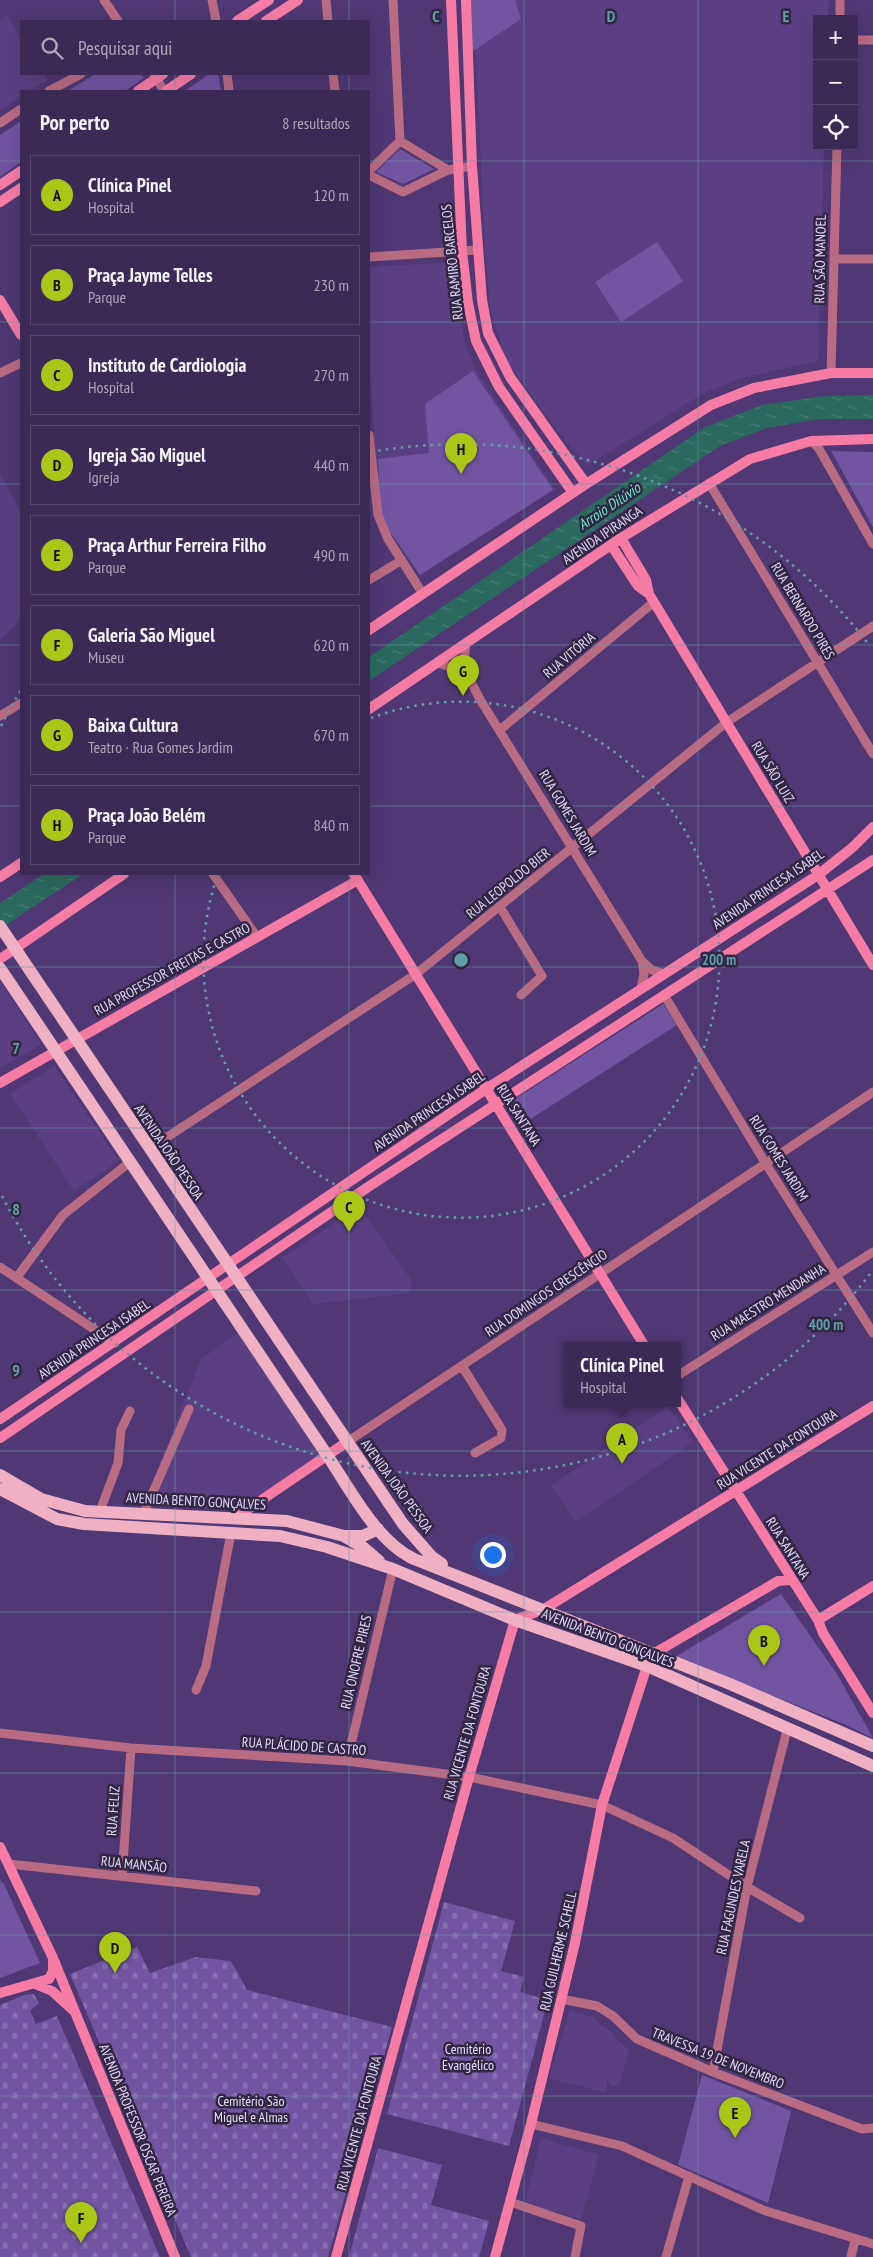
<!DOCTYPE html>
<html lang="pt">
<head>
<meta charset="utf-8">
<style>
	body { margin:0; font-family:"PT Sans Narrow",sans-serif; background:#463660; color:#f1f3f6 }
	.controls { position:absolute; right:15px; top:15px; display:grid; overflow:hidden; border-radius:0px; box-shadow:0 5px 20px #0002 }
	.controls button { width:45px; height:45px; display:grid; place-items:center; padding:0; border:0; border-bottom:1px solid #54466c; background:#3b2a56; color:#f1f3f6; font:25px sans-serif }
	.you { position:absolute; left:492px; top:1554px; width:18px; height:18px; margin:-12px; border:4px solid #fff; border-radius:50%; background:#1a73e8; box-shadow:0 0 0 8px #1a73e833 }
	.badge { display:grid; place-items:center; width:32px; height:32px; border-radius:50%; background:#aac717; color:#111; font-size:16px; font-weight:700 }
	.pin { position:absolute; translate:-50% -41px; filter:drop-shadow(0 1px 2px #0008) }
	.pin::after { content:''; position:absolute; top:26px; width:18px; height:15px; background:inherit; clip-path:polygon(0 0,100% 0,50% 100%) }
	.popup { position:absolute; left:563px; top:1342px; width:118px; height:65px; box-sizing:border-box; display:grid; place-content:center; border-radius:0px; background:#3b2a56; filter:drop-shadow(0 1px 4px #0005); font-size:16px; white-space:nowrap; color:#aca7b9 }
	.popup b { font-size:19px; color:#f1f3f6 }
	.popup::after { content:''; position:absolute; left:50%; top:100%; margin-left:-10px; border:10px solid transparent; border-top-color:#3b2a56 }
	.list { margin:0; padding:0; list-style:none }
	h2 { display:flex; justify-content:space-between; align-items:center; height:65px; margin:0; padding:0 20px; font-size:21px }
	h2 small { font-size:16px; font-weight:400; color:#aca7b9 }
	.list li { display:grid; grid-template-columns:32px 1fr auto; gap:15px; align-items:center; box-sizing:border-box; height:80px; margin:0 10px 10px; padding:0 10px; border:1px solid #54466c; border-radius:0px }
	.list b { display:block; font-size:19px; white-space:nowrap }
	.list p { margin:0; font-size:16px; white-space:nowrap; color:#aca7b9 }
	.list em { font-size:16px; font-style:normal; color:#aca7b9 }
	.icon { flex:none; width:28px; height:28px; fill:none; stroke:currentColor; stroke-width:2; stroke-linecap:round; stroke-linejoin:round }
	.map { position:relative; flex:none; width:873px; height:2257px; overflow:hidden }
	.search { position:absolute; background:#3b2a56; box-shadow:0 5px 20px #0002; left:20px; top:20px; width:350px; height:55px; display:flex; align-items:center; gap:12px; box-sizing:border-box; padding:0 18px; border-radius:0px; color:#aca7b9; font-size:19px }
	.panel { position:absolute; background:#3b2a56; box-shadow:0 5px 20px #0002; left:20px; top:90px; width:350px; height:785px; border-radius:0px }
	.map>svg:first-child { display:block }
	.built { fill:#5a4083 }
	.cemetery { fill:url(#cemetery-stones) }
	.green { fill:#7155a1 }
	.water { fill:url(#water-ripples) }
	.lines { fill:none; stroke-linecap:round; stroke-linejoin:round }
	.street { stroke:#b96b84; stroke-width:9 }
	.secondary { stroke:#f67ca6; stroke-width:10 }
	.primary { stroke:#f0b0c3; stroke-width:12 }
	.grid { fill:none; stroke:#639da6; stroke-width:1; stroke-opacity:0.55 }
	.ring { fill:none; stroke:#639da6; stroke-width:2.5; stroke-dasharray:2.5 5 }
	.labels { text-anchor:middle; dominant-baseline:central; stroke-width:5; stroke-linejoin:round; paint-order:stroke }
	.street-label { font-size:14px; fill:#e2d7fa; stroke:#312742 }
	.park-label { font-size:14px; fill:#e5dcf8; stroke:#312742 }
	.water-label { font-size:15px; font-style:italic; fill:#69e8d1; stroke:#312742 }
	.grid-label { font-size:16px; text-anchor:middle; font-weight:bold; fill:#639da6; stroke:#312742; stroke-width:5; stroke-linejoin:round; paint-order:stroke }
	.centre { fill:#639da6; stroke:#312742; stroke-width:2.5 }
	.ring-label { font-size:15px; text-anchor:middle; font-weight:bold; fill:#639da6; stroke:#312742; stroke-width:5; stroke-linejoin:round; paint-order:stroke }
</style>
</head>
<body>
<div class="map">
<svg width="873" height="2257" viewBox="0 0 873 2257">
	<defs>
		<pattern id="cemetery-stones" width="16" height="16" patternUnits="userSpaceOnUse" patternTransform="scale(1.25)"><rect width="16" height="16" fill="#7155a1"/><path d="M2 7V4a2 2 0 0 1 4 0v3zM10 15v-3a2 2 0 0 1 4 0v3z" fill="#856daf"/></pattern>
		<pattern id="water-ripples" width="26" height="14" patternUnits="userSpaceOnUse" patternTransform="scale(1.25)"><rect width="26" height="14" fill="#2b695e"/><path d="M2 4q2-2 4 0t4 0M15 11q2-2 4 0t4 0" fill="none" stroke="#497e76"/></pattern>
	</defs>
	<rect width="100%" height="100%" fill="#4f3873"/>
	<path class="built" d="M473,0H829L828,19H817V146H824L818,361L749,376L707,391L587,466L549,420L507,361L490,309L485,248Z
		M7,15L21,38V74H43L47,80L29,91H21V96L0,111V20Z
		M454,262L455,284L465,344L475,369L555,489L516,514H494V524L420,576L379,517L369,355V267Z
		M0,474L21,513V619L0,640Z
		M0,980L41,1044L0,1068Z
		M54,1066L119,1161L74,1191L10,1094Z
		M359,1206L412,1281L410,1293L313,1304L282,1258Z
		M240,1332L322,1454L235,1510L143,1506L201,1359Z
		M668,1406L693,1442L576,1522L551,1486Z
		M570,2011L595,2018L599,2024L610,2030L617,2040L629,2049L619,2087L611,2086L608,2079L605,2092L549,2078Z
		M541,2138L599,2155L581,2219L525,2204Z"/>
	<path class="cemetery" d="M444,1902L515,1921L501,1971L524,1977L520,1992L548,2000L509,2146L387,2114Z
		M137,1947L150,1973L196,1957L231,1961L247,1990L392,2027L328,2257H191L70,1974Z
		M34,1994L39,2003L30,2011L36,2024L57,2016L160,2257H0V2005L24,1995Z
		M378,2148L442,2165L431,2205L489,2221L479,2257H349Z"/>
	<path class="green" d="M468,0H515L521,19L470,53Z
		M95,74H140L144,78L125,91H68Z
		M209,74H218L221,91H185Z
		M21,121V162L0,177V135Z
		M400,149L434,169L403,184L376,172Z
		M657,242L683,281L621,322L595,282Z
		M473,371L553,490L420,575L380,517L378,459L429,453L425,404Z
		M831,451L873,452V527Z
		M663,1004L677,1025L518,1127L504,1106Z
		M781,1594L837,1674L873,1738L844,1724L675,1657Z
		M0,1880L4,1884L40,1963L0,1978Z
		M702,2075L791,2111L768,2203L678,2165Z"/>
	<path class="water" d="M873,395V419H819L767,428L720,446L369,681V657L705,427L762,405L824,396Z
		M44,874H83L0,929V903Z"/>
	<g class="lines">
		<path class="street" d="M104,0L118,21
			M212,0L216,21
			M326,0L328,21
			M393,0L400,141
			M840,19V0
			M854,40H873
			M154,74L164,91
			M227,74L229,91
			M333,74L335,91
			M49,91L81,74
			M0,123L21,109
			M369,171L400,141L448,170
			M369,175L403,192L448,170L472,166
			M369,257L478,250
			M834,259H873
			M0,373L21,363
			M831,373L837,146
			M369,435L378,515L388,539L423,594
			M811,441L818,447L873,544
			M709,483L873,754
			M369,580L402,560
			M466,645C461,667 471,682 481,701L642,961L652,970L664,974
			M439,663L455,669L469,679
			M0,716L21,703
			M501,729L654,602
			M213,874L257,937
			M500,907L542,976L521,995
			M641,988L644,974L642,961
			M664,995L766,1164L873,1333
			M149,1149L416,974L727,722L873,626
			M0,1267L115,1343
			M17,1277L63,1215L130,1162
			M462,1366L502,1430L501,1438L475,1453
			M677,1376L873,1252
			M347,1442L873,1092
			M100,1511L118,1463L121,1430L130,1411
			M144,1513L189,1409
			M196,1690L206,1666L231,1533
			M0,1733L131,1748L347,1761L469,1777L602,1805L673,1838L747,1887L800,1918
			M347,1761L393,1569
			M9,1864L256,1891
			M122,1877L131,1748
			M561,1999L597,2006L613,2016L637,2039L713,2072L862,2129L873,2128
			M713,2072L747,1887L787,1730
			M531,2124L622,2146L763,2210L873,2244
			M510,2202L581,2226L575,2257
			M666,2257L689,2176
			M851,2257L855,2240"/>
		<path class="secondary" d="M451,0L462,251L468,303L476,341L499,387L573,493
			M466,0L472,166L482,300L488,333L510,377L586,484
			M237,21L269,0
			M266,21L298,0
			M138,91L163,74
			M166,91L191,74
			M0,185L21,171
			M0,202L21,188
			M0,300L21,335
			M621,538L646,580L649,594L873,965
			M611,545L638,586L649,594
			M369,630L586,484L711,405L754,388L831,373H873
			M369,709L621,538L750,459L811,441L873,439
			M354,874L644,1345
			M0,877L21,863
			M0,959L124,874
			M0,1083L358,880
			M677,1398L818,1620L823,1633L873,1713
			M0,1419L486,1089L818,875L853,847L873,827
			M0,1438L368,1187L873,860
			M235,1518L347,1442
			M818,1620L873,1586
			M0,1847L53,1958L175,2257
			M35,1984L52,1991L74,2011
			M0,1993L49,1979L53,1971V1961
			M336,2257L469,1777L515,1620L544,1609L873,1406
			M495,2257L531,2124L575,1943L602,1805L647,1666L653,1654L778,1581L791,1580"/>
		<path class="primary" d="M0,926L403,1524L432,1557L442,1564
			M0,968L327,1455C350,1489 376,1541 414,1559L730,1684L873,1746
			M0,1475L41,1499L85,1511L287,1521L344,1536L364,1548L379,1561
			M0,1489L57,1519L84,1524L280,1536L327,1547L393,1569L515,1620L647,1666L873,1766
			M345,1536H363L378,1529"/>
	</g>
	<path class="grid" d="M175,0V21M349,0V21M524,0V2257M698,0V2257M175,74V91M349,74V91M0,161H21M369,161H873M0,322H21M369,322H873M0,484H21M369,484H873M0,645H21M369,645H873M0,806H21M369,806H873M175,874V2257M349,874V2257M0,967H873M0,1128H873M0,1290H873M0,1451H873M0,1612H873M0,1773H873M0,1935H873M0,2096H873"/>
	<g class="ring">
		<path d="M371 718A258 258 0 1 1 218 874"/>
		<path d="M870 1274A516 516 0 0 1 1 1194M1 726A516 516 0 0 1 21 690M371 452A516 516 0 0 1 870 646"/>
	</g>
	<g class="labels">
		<g class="street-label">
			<text transform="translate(820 259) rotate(-89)">RUA SÃO MANOEL</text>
			<text transform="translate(452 262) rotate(-96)">RUA RAMIRO BARCELOS</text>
			<text transform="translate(602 535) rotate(-34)">AVENIDA IPIRANGA</text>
			<text transform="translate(803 611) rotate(59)">RUA BERNARDO PIRES</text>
			<text transform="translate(569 655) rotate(-40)">RUA VITÓRIA</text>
			<text transform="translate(773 772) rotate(59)">RUA SÃO LUIZ</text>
			<text transform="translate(568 813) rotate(59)">RUA GOMES JARDIM</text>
			<text transform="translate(508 883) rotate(-39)">RUA LEOPOLDO BIER</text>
			<text transform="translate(768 889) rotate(-34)">AVENIDA PRINCESA ISABEL</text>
			<text transform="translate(172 969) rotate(-29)">RUA PROFESSOR FREITAS E CASTRO</text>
			<text transform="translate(429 1111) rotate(-34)">AVENIDA PRINCESA ISABEL</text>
			<text transform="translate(519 1115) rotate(58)">RUA SANTANA</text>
			<text transform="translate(169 1152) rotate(56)">AVENIDA JOÃO PESSOA</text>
			<text transform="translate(779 1158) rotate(58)">RUA GOMES JARDIM</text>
			<text transform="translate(546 1293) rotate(-34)">RUA DOMINGOS CRESCÊNCIO</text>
			<text transform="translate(768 1302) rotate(-32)">RUA MAESTRO MENDANHA</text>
			<text transform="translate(94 1339) rotate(-34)">AVENIDA PRINCESA ISABEL</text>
			<text transform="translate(777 1449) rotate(-32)">RUA VICENTE DA FONTOURA</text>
			<text transform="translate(397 1486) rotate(54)">AVENIDA JOÃO PESSOA</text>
			<text transform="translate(196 1501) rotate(3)">AVENIDA BENTO GONÇALVES</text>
			<text transform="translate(788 1548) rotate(58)">RUA SANTANA</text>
			<text transform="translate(608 1638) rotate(21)">AVENIDA BENTO GONÇALVES</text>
			<text transform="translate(356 1662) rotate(-77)">RUA ONOFRE PIRES</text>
			<text transform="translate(467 1733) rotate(-74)">RUA VICENTE DA FONTOURA</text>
			<text transform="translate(304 1746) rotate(4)">RUA PLÁCIDO DE CASTRO</text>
			<text transform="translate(113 1811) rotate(-86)">RUA FELIZ</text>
			<text transform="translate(134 1864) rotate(6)">RUA MANSÃO</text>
			<text transform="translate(733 1897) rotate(-78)">RUA FAGUNDES VARELA</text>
			<text transform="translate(558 1951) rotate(-77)">RUA GUILHERME SCHELL</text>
			<text transform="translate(718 2058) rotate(22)">TRAVESSA 19 DE NOVEMBRO</text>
			<text transform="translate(359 2123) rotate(-75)">RUA VICENTE DA FONTOURA</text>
			<text transform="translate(138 2130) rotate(68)">AVENIDA PROFESSOR OSCAR PEREIRA</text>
		</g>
		<g class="park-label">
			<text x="468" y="2049">Cemitério<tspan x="468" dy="16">Evangélico</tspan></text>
			<text x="251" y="2101">Cemitério São<tspan x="251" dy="16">Miguel e Almas</tspan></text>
		</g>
		<g class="water-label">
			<text transform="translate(609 506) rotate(-34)">Arroio Dilúvio</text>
		</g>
	</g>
	<g class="grid-label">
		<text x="436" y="22">C</text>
		<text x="611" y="22">D</text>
		<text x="786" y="22">E</text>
		<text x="16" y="1054">7</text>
		<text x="16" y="1215">8</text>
		<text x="16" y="1376">9</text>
	</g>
	<circle cx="461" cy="960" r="8" class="centre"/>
	<g class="ring-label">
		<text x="719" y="965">200 m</text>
		<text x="826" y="1330">400 m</text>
	</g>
</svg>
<div class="controls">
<button>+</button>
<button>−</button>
<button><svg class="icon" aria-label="locate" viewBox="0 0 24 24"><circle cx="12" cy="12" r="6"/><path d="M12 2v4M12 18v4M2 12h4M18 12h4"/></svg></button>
</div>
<div class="you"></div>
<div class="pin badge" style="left:622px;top:1464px">A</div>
<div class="popup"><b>Clínica Pinel</b>Hospital</div>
<div class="pin badge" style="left:764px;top:1666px">B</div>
<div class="pin badge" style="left:349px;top:1232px">C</div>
<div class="pin badge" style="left:115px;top:1973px">D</div>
<div class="pin badge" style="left:735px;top:2138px">E</div>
<div class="pin badge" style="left:81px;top:2243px">F</div>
<div class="pin badge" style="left:463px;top:696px">G</div>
<div class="pin badge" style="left:461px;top:474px">H</div>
<div class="search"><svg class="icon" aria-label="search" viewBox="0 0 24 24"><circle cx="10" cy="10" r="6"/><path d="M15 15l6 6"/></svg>Pesquisar aqui</div>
<section class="panel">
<h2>Por perto<small>8 resultados</small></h2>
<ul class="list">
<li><span class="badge">A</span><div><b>Clínica Pinel</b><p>Hospital</p></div><em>120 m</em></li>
<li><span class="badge">B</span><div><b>Praça Jayme Telles</b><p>Parque</p></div><em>230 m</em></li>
<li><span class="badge">C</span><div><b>Instituto de Cardiologia</b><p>Hospital</p></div><em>270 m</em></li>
<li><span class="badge">D</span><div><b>Igreja São Miguel</b><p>Igreja</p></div><em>440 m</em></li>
<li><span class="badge">E</span><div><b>Praça Arthur Ferreira Filho</b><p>Parque</p></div><em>490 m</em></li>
<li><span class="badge">F</span><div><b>Galeria São Miguel</b><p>Museu</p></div><em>620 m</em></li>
<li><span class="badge">G</span><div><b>Baixa Cultura</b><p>Teatro · Rua Gomes Jardim</p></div><em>670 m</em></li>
<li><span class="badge">H</span><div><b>Praça João Belém</b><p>Parque</p></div><em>840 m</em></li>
</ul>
</section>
</div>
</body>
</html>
